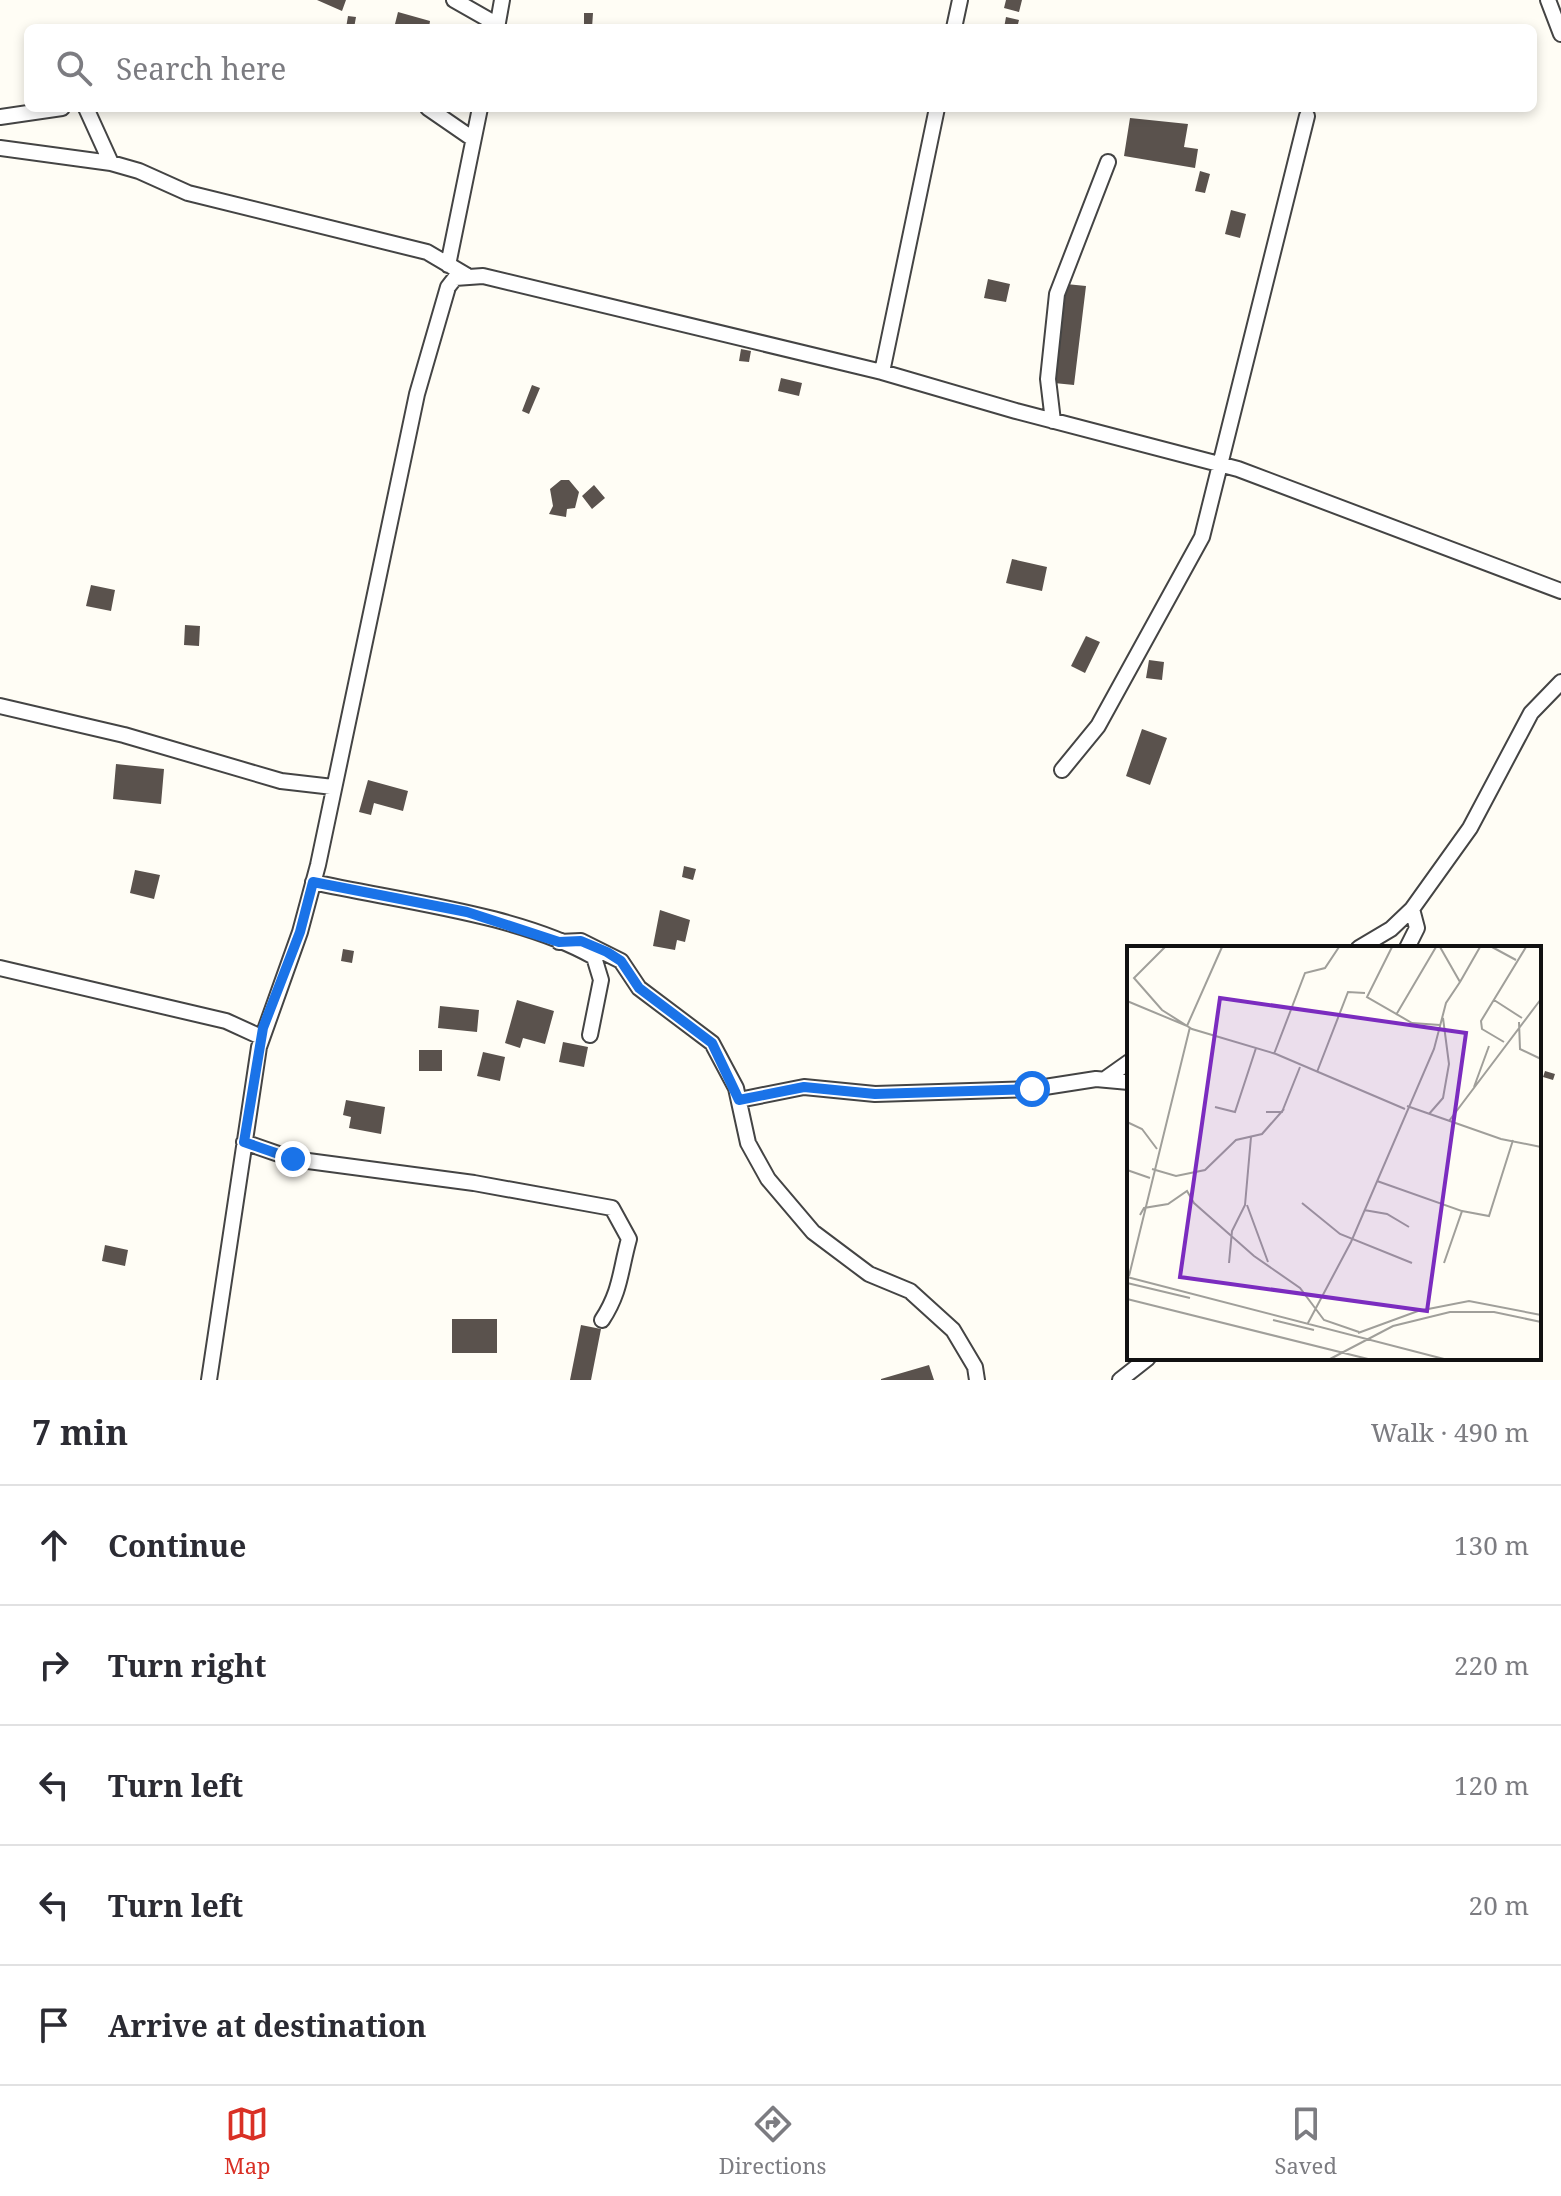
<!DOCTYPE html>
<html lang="en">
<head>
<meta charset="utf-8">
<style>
	body { margin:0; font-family:"Noto Serif",serif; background:#f7f7f7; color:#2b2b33 }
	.stop { position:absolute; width:24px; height:24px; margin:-18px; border:6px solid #1a73e8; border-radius:50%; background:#fff }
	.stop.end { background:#1a73e8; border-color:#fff; box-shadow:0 2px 8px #0008 }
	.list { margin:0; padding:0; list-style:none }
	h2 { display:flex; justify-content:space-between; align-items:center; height:104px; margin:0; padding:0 32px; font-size:34px }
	h2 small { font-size:26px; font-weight:400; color:#7c7c81 }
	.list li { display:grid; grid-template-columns:52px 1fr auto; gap:24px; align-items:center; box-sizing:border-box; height:120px; padding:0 32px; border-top:2px solid #e1e1e2 }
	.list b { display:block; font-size:30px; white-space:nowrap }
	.list em { font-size:26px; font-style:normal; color:#7c7c81 }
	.icon { flex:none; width:44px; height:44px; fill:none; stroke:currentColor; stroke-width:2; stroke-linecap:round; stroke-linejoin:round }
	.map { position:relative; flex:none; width:1561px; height:1380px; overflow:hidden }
	.search { position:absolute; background:#fff; box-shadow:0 4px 12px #0003; left:24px; right:24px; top:24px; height:88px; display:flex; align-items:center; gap:20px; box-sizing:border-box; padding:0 28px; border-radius:12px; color:#7c7c81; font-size:30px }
	.sheet { height:704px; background:#fff }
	nav { display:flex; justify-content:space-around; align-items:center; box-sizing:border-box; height:112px; border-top:2px solid #e1e1e2; background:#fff; font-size:22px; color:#7c7c81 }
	nav a { display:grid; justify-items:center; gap:4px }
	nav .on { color:#d93025 }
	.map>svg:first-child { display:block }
	.building { fill:#5a524d }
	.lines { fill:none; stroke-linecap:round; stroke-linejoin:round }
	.street-casing { stroke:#444; stroke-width:18 }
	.street { stroke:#fff; stroke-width:14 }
	.route { stroke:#1a73e8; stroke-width:10 }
	.inset-road { fill:none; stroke:#a09f9a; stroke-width:2 }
	.view { fill:#7b2cbf; fill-opacity:0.15; stroke:#7b2cbf; stroke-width:4 }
	.inset-edge { fill:none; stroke:#111; stroke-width:4 }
</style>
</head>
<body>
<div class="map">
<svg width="1561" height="1380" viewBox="0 0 1561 1380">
	<rect width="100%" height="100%" fill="#fffdf5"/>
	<path class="building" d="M317,0H346L342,11Z
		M1006,0H1022L1019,12L1004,8Z
		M398,12L430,21L429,28H394Z
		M584,13H593L592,28H584Z
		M348,16L356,17L354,28H346Z
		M1006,17L1019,20L1017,28H1004Z
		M1130,118L1188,124L1184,147L1198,149L1195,168L1124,156Z
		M1200,171L1210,174L1205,193L1195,191Z
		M1231,210L1246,214L1240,238L1225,234Z
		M988,279L1010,284L1006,302L984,298Z
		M1066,284L1086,286L1074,385L1054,383Z
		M741,349L751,351L749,362L739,361Z
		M781,378L802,383L799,396L778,391Z
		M532,385L540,388L529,414L522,411Z
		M561,480H569L579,492L575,508L567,509L566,517L549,514L553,506L550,489Z
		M594,485L605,498L592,509L582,496Z
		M1012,559L1047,567L1042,591L1006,583Z
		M91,585L115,590L111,611L86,606Z
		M185,625L200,626L199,646L184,645Z
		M1086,636L1100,642L1085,673L1071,666Z
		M1149,660L1164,662L1162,680L1146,678Z
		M1142,729L1167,738L1150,785L1126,776Z
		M116,764L164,769L161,804L113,799Z
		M368,780L408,791L403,811L374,803L371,815L359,812Z
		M684,866L696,869L693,880L682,877Z
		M135,870L160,875L154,899L130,893Z
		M660,910L690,920L685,942L677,940L675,950L653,946Z
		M343,949L354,951L352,963L341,961Z
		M517,1000L554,1011L545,1044L523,1038L520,1048L505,1043Z
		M440,1006L479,1010L477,1032L438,1028Z
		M563,1042L588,1047L584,1067L559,1062Z
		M419,1050H442V1071H419Z
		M483,1052L505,1057L500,1081L477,1076Z
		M1545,1071L1555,1074L1553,1080L1543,1077Z
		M346,1100L385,1107L381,1134L349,1128L351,1117L343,1115Z
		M105,1245L128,1250L125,1266L102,1261Z
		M452,1319H497V1353H452Z
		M581,1325L601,1329L591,1380H570Z
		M929,1365L934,1380H881V1379Z"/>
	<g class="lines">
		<g class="street-casing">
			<path id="street" d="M454,0L498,25
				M1548,0L1561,34
				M497,28L502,0
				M954,28L960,0
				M86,108L111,163
				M428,108L473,139
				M0,117L62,108
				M0,148L111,163L139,171L188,193L427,252L466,275
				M448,265L480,108
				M882,372L937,108
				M1053,421L1048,379L1057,294L1108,162
				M0,706L124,735L281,781L333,787
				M1062,770L1098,726L1202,537L1307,116
				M313,882C398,901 519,914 594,957L601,980L590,1035
				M559,942L581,941L621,961L639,988L712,1043L736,1088L748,1143L768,1179L813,1232L869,1274L910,1291L953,1330L975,1367L977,1380
				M1359,948L1391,929L1412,909
				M1407,948L1417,928L1412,909L1470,828L1531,713L1561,682
				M0,968L226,1021L261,1037
				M1105,1079L1129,1062
				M739,1100L804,1087L875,1094L1032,1089L1096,1079L1129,1082
				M244,1142L293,1159L474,1183L612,1208L629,1239C620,1271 621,1291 602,1320
				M209,1380L259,1047L300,932L318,865L417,394L448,287L455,278L483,276L882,372L1016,411L1238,469L1561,591
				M1120,1380L1148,1358"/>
		</g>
		<use href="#street" class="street"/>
	</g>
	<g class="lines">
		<path class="route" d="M293,1159L244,1142L263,1028L300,932L313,882L467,912L559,942L581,941L607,952L621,961L639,988L712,1043L739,1100L804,1087L875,1094L1032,1089"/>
	</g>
	<g transform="translate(1127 946)">
		<rect width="414" height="414" fill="#fffdf5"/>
		<path class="inset-road" d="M38,1L7,32L35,64L65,83L149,108L278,163M265,1L240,51L285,77L313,79M365,1L389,14M333,36L353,1M367,54L395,72M0,55L60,80L95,1M269,69L309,1M392,76L393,103L414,113M377,96L355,83L354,75L399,1M147,108L178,27L198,22L212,1M190,126L221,46L238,47M347,141L362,100M280,160L374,193L414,201M88,161L108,166L129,102M139,166H155L173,121M302,168L316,152L322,118L316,72M322,175L414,53M0,176L15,183L30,203M25,223L49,230L78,224L109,194L135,188L157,163M0,224L23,232M250,235L335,265L317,317M175,257L213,288L285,317M120,259L141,316M237,264L260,268L282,281M335,265L362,270L386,194M13,269L17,262L41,258L60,245L67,257L127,310L173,342L197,374L232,386M102,317L105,285L118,259L124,191M2,330L63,81M0,331L317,413M0,337L63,352M0,353L241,413M146,374L187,384M181,377L224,296L307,103L319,57L333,36L313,1M231,387L291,365L342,355L414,369M203,413L266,380L323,366H367L414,376"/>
		<path class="view" d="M93,52L339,87L300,365L53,331Z"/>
		<rect width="414" height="414" class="inset-edge"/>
	</g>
</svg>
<div class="stop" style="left:1032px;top:1089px"></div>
<div class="stop end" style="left:293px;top:1159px"></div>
<div class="search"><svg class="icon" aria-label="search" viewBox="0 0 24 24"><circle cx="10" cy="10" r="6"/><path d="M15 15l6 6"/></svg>Search here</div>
</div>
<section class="sheet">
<h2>7 min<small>Walk · 490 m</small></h2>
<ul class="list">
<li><svg class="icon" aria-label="ahead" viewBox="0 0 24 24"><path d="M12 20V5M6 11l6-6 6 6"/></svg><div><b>Continue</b></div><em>130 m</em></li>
<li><svg class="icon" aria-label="right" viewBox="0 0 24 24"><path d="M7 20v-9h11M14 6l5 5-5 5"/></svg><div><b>Turn right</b></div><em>220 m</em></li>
<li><svg class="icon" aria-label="left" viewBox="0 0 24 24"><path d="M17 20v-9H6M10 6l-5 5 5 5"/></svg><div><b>Turn left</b></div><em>120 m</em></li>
<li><svg class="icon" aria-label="left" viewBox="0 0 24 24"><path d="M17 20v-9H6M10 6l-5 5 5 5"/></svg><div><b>Turn left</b></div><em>20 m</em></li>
<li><svg class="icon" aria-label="arrive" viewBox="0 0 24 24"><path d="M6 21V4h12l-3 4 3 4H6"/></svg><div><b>Arrive at destination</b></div></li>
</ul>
</section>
<nav>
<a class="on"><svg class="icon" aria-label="map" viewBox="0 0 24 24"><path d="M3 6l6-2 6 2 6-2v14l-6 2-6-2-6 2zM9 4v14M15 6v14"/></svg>Map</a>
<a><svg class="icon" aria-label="directions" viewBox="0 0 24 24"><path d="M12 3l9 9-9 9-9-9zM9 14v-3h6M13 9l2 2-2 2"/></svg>Directions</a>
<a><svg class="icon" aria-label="saved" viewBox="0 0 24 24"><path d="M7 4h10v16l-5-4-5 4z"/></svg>Saved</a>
</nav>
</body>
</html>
